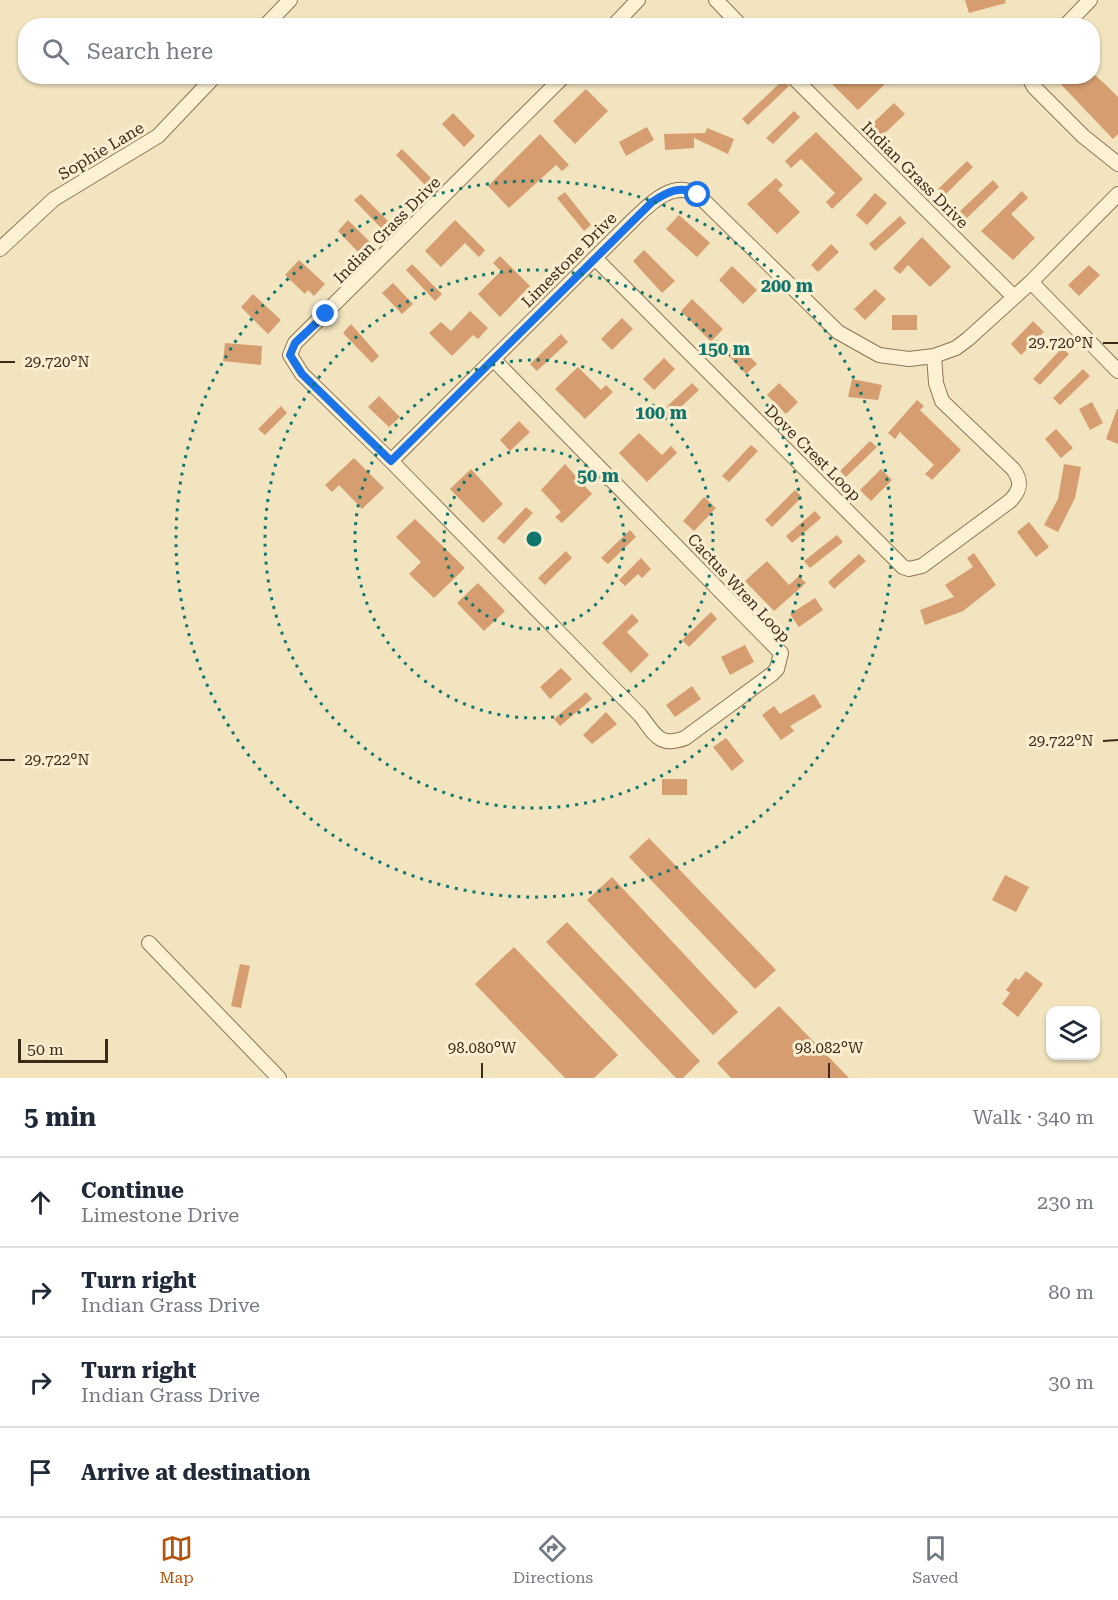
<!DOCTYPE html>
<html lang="en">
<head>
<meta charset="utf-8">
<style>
	body { margin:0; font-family:"Roboto Serif",serif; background:#f2f2f3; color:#1f2937 }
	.controls { position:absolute; right:18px; bottom:18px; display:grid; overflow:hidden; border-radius:12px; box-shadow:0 2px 4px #0004 }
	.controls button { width:54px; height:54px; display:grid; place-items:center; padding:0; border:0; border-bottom:2px solid #e0e1e3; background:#fff; color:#1f2937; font:30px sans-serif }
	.scale { position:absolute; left:18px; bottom:15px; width:90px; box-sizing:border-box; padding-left:6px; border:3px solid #3b2b1b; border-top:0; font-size:16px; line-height:21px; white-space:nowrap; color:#3b2b1b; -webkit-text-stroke:4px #f9eecf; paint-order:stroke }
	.stop { position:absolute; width:18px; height:18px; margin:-14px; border:4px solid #1a73e8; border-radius:50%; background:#fff }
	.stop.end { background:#1a73e8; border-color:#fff; box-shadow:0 2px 6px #0008 }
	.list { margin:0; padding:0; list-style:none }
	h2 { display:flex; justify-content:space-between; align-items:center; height:78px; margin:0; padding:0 24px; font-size:26px }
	h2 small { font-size:20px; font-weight:400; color:#747a83 }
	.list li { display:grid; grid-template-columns:39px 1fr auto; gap:18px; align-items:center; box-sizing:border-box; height:90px; padding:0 24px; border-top:2px solid #e0e1e3 }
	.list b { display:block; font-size:22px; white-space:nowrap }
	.list p { margin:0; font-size:20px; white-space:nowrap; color:#747a83 }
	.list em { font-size:20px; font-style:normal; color:#747a83 }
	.icon { flex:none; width:33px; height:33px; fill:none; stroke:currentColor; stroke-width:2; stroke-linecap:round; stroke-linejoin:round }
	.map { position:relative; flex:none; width:1118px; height:1078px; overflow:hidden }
	.search { position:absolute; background:#fff; box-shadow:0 2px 4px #0004; left:18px; right:18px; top:18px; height:66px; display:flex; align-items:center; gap:15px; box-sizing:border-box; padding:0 21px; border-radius:24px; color:#747a83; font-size:22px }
	.sheet { height:438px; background:#fff }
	nav { display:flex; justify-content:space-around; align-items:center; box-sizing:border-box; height:84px; border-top:2px solid #e0e1e3; background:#fff; font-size:16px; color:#747a83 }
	nav a { display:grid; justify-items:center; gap:3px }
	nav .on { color:#b45309 }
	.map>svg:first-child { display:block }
	.building { fill:#d59d70 }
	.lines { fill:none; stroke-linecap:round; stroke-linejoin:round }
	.minor-casing { stroke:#8d7455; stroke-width:16 }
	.minor { stroke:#fcf1d3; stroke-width:14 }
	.route { stroke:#1a73e8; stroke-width:8 }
	.ticks { fill:none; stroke:#3b2b1b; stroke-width:2 }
	.ring { fill:none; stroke:#0f766e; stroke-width:3; stroke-dasharray:3 6 }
	.labels { text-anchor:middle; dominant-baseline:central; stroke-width:6; stroke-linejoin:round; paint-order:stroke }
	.street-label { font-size:16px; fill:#3b2b1b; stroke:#f9eecf }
	.ticks-label { font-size:15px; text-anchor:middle; fill:#3b2b1b; stroke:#f9eecf; stroke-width:6; stroke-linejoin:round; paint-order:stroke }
	.centre { fill:#0f766e; stroke:#f9eecf; stroke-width:3 }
	.ring-label { font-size:18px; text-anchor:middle; font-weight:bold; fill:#0f766e; stroke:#f9eecf; stroke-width:6; stroke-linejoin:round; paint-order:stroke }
</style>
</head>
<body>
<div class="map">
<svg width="1118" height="1078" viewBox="0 0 1118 1078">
	<rect width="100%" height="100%" fill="#f2e4be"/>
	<path class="building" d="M965,0H1005L1006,3L969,13Z
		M840,76H880L886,83L858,110L832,84Z
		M1053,76H1096L1106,85L1118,97V134L1113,139Z
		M783,80L789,86L748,125L742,119Z
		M586,89L608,111L575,144L553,121Z
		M894,103L905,114L882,136L871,125Z
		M794,111L800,117L773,144L766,138Z
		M453,113L475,136L464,147L442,124Z
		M647,127L654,140L626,156L619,142Z
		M707,128L734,139L728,154L694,138V148L665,150L664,134L705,133Z
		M816,132L863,179L832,209L826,202L835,193L801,159L791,168L785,161Z
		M540,134L569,165L562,171L556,165L509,208L488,186Z
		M402,149L432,179L425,185L396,155Z
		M967,161L973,167L945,195L938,189Z
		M776,178L783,185L778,190L800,212L777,234L747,204Z
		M993,180L999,187L967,218L960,211Z
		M1022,191L1028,198L1011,214L1035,238L1013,260L981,231Z
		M565,192L591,225L584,231L557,198Z
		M875,193L887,203L867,225L856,215Z
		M361,194L389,222L382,229L354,200Z
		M679,215L710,243L697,257L666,229Z
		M900,216L906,223L875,251L869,244Z
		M348,220L369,241L358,252L338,231Z
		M455,220L485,250L479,257L465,243L441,267L425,251Z
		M922,237L951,267L930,287L908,265L900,274L893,268Z
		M831,244L839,252L818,272L811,265Z
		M644,250L675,281L662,293L633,261Z
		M500,256L530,286L500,317L478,294L501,271L493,263Z
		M299,260L325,284L314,296L308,290L305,294L285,275Z
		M412,264L442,294L435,301L406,270Z
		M1089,265L1100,275L1079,296L1068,285Z
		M732,266L757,290L743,304L719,280Z
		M393,283L413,304L402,314L382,293Z
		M875,289L886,299L865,320L854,309Z
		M253,294L281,320L268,334L241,307Z
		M692,299L723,329L711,342L681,311Z
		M470,311L488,328L478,339L473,335L452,356L429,333L441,322L451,331Z
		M892,315H917V330H892Z
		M622,318L633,329L612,350L601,339Z
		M1033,321L1044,332L1021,355L1011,344Z
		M351,324L379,356L372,363L343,333Z
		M561,334L568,342L537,371L530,364Z
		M225,343L262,346L261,365L223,361Z
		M737,343L757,364L746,374L726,353Z
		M1062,348L1069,354L1040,385L1033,379Z
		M664,358L675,369L654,390L643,379Z
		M578,367L601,390L606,385L613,392L585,419L555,389Z
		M1083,369L1090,376L1060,405L1053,398Z
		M852,379L882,385L878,400L848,397Z
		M692,383L699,390L668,419L661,412Z
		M779,383L798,402L786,414L767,395Z
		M379,396L400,417L389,427L368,407Z
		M917,400L924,406L920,410L961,450L932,480L925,474L934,465L900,432L895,439L888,433Z
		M1092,402L1103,423L1090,430L1079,409Z
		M281,406L287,413L265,435L258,429Z
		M1117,409H1118V444L1106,439Z
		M519,421L530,432L510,451L500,440Z
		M1056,429L1073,448L1061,458L1045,439Z
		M639,433L662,455L671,446L677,453L647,482L619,453Z
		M870,441L877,447L846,477L840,471Z
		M751,445L758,451L729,482L722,476Z
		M354,458L384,488L362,509L339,485L332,492L325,485Z
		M565,464L592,494L562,523L555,517L561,512L541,490Z
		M1064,464L1081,467L1075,498L1058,532L1044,525L1058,499Z
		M471,469L503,504L483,523L450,489Z
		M881,469L892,480L871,501L860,490Z
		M795,490L802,497L772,527L765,520Z
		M704,497L716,508L694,531L683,521Z
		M526,507L533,513L504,544L497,538Z
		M815,511L821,518L792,543L786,536Z
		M415,519L465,568L434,598L409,574L421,562L396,537Z
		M1029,522L1049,547L1036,557L1017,532Z
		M630,530L636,537L608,564L601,558Z
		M837,535L843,542L810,568L804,561Z
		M566,551L572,558L545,585L538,578Z
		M974,553L996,585L963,611L925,625L920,610L954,597L945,585L973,567L967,558Z
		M859,554L866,561L834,589L828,582Z
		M641,558L651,569L642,578L638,574L625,586L619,580Z
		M767,561L789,585L799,576L806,583L774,611L745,581Z
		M478,583L505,611L484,631L457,603Z
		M815,598L823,610L799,627L790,614Z
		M711,612L717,619L689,647L682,640Z
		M632,614L639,621L627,632L649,655L631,673L602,643Z
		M745,645L754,662L730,675L721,657Z
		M561,668L572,679L550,699L540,687Z
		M692,686L701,699L675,717L666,705Z
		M586,692L592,699L560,726L554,719Z
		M814,694L822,707L790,726L794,731L781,740L762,715L774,706L780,714Z
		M606,712L617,724L592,744L583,735Z
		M726,738L744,761L732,771L713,747Z
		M662,779H687V795H662Z
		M649,838L776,970L755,989L629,857Z
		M1005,875L1029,887L1016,912L992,900Z
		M612,877L738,1012L713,1035L587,900Z
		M567,922L700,1061L683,1078H676L546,942Z
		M514,947L618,1055L594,1078H565L475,984Z
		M240,964L250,966L241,1008L231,1006Z
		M1026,971L1043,984L1018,1017L1002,1004L1010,993L1006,990L1015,978L1019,980Z
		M779,1006L849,1078H731L717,1063Z"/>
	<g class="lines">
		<g class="minor-casing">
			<path id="minor" d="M716,0L741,26
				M265,26L290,0
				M613,26L638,0
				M1065,26L1090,0
				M792,76L1014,297
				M1028,76L1034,87L1083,136L1118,164
				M0,249L54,199L158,136L215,76
				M595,258L903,567L909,569L922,566L1010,501C1021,490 1022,481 1013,469L942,401L936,383L934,356
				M1031,282L1118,371
				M494,360L781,653L777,669L772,674L685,738C659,748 655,734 640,715L391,461L302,374L290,355L295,343L564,76
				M391,461L633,220C650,204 673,179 698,195L838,332L879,355L909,359L934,356L956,348L968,339L1031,282L1118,194
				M149,943L279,1078"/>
		</g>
		<use href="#minor" class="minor"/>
	</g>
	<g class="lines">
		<path class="route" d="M326,314L295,343L290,355L302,374L391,461L652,202C667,192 681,184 698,195"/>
	</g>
	<path class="ticks" d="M1103,343H1118M0,362H15M1103,741L1118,740M0,760H15M482,1063V1078M829,1063V1078"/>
	<g class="ring">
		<circle cx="534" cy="539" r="90"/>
		<circle cx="534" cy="539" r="179"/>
		<circle cx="534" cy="539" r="269"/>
		<circle cx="534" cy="539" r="358"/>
	</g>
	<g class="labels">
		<g class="street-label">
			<text transform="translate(101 151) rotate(-31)">Sophie Lane</text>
			<text transform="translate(915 175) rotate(45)">Indian Grass Drive</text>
			<text transform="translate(387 230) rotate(-45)">Indian Grass Drive</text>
			<text transform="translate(569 260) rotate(-45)">Limestone Drive</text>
			<text transform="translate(813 453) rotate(45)">Dove Crest Loop</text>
			<text transform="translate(739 588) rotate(47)">Cactus Wren Loop</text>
		</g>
	</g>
	<g class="ticks-label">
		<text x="1061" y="348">29.720°N</text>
		<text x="57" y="367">29.720°N</text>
		<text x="1061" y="746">29.722°N</text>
		<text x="57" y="765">29.722°N</text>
		<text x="482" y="1053">98.080°W</text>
		<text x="829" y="1053">98.082°W</text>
	</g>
	<circle cx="534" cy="539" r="9" class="centre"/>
	<g class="ring-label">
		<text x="787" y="292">200 m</text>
		<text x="724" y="355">150 m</text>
		<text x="661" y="419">100 m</text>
		<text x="598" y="482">50 m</text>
	</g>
</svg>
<div class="controls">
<button><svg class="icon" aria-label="layers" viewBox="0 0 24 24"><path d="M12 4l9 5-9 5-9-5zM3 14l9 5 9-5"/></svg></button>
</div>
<div class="scale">50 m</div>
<div class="stop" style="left:698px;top:195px"></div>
<div class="stop end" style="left:326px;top:314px"></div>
<div class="search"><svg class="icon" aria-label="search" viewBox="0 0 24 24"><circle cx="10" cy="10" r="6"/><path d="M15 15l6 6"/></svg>Search here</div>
</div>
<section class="sheet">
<h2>5 min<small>Walk · 340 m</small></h2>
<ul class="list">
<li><svg class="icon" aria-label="ahead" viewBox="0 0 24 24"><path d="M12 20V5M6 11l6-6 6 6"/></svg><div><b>Continue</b><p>Limestone Drive</p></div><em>230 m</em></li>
<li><svg class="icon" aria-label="right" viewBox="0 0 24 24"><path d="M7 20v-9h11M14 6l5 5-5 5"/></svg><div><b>Turn right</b><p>Indian Grass Drive</p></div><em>80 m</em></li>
<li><svg class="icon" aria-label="right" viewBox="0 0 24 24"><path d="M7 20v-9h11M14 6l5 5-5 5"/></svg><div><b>Turn right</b><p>Indian Grass Drive</p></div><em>30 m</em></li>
<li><svg class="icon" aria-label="arrive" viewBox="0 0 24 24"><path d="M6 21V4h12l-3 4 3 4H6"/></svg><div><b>Arrive at destination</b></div></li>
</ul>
</section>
<nav>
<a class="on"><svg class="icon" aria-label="map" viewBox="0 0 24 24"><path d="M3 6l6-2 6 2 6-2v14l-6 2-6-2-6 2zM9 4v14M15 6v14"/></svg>Map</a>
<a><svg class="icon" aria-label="directions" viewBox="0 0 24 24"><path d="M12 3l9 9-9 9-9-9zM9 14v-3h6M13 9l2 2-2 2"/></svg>Directions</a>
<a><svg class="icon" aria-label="saved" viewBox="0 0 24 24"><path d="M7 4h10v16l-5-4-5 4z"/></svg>Saved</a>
</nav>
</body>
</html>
